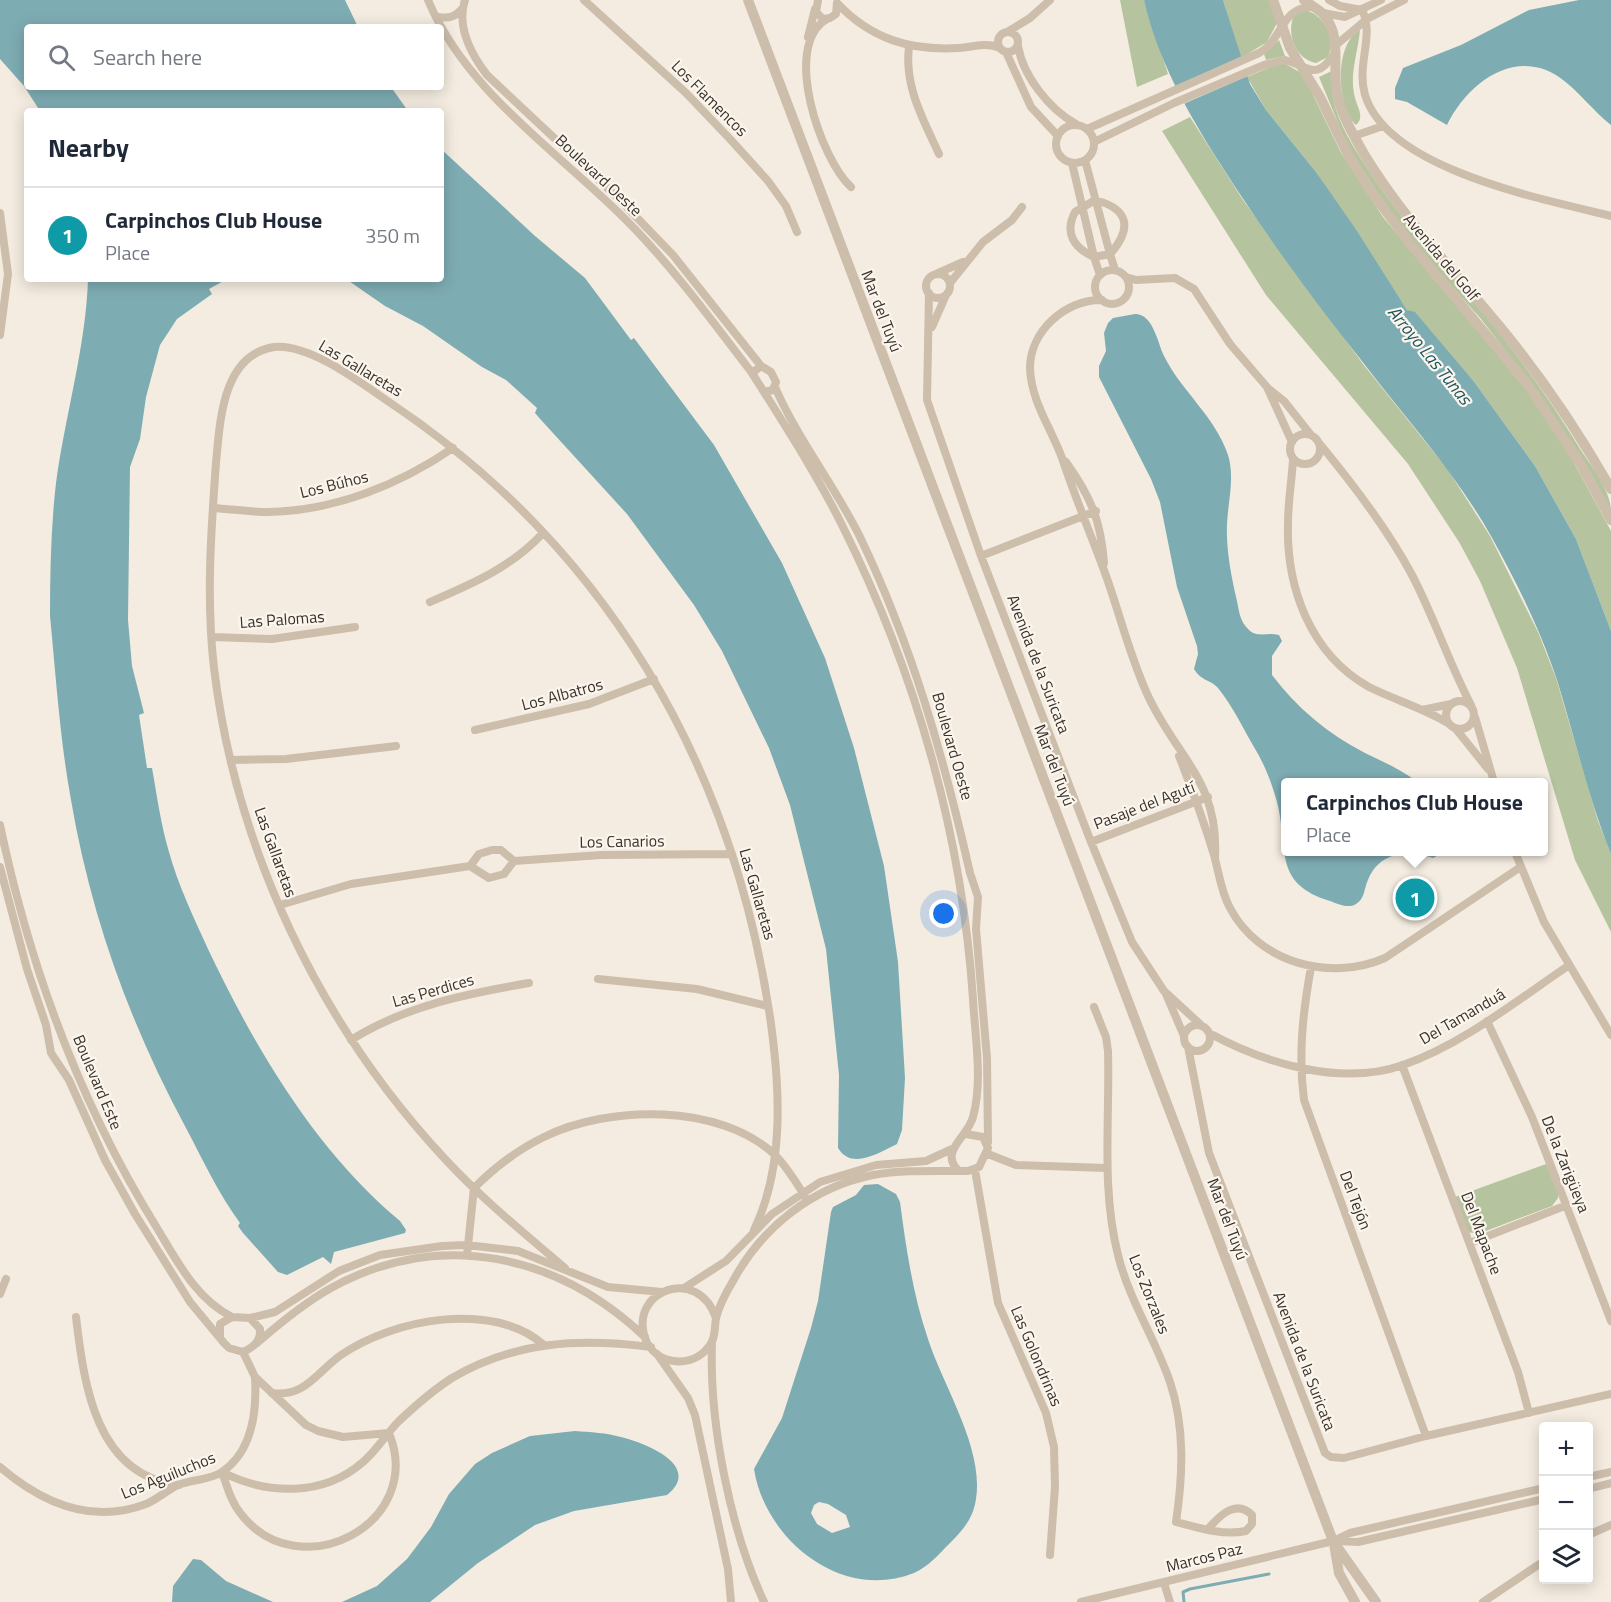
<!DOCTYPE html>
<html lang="en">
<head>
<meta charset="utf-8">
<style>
	body { margin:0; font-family:"Titillium Web",sans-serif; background:#f2f2f3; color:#1f2937 }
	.controls { position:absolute; right:18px; bottom:18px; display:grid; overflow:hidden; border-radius:6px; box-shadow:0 3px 15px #0003 }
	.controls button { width:54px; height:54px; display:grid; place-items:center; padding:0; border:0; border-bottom:2px solid #e0e1e3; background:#fff; color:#1f2937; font:30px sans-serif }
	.you { position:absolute; left:944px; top:914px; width:21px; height:21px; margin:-15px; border:4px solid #fff; border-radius:50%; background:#1a73e8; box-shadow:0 0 0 9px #1a73e833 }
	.badge { display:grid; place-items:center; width:39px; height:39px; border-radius:50%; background:#ea580c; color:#fff; font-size:20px; font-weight:700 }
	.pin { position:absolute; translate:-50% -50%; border:3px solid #fff; box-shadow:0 2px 6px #0006 }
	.popup { position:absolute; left:1281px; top:778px; width:267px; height:78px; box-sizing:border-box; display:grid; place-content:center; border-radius:6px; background:#fff; filter:drop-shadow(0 2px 4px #0005); font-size:20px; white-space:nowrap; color:#747a83 }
	.popup b { font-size:22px; color:#1f2937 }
	.popup::after { content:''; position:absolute; left:50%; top:100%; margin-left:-12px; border:12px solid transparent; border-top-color:#fff }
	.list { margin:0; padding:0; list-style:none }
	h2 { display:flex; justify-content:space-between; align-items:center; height:78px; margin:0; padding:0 24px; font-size:26px }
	h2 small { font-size:20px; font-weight:400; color:#747a83 }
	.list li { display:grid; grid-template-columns:39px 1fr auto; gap:18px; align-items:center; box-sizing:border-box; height:96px; padding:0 24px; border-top:2px solid #e0e1e3 }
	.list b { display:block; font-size:22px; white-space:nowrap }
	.list p { margin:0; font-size:20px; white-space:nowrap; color:#747a83 }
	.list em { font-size:20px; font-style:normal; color:#747a83 }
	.icon { flex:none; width:33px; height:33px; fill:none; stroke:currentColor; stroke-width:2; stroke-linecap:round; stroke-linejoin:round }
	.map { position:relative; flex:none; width:1611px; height:1602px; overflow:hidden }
	.search { position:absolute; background:#fff; box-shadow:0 3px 15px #0003; left:24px; top:24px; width:420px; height:66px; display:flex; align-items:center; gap:15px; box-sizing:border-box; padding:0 21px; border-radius:6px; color:#747a83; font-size:22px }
	.panel { position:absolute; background:#fff; box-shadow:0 3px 15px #0003; left:24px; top:108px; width:420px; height:174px; border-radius:6px }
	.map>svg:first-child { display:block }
	.green { fill:#b5c49f }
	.water { fill:#7eacb3; fill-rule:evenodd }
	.pier { fill:#f4ece0 }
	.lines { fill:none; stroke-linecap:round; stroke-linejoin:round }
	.stream { stroke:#7eacb3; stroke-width:3 }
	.minor { stroke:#cdbdab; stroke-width:8 }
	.tertiary { stroke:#cdbdab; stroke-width:10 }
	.labels { text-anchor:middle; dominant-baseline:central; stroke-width:4.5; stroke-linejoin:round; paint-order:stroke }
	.street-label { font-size:16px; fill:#3b312b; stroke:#fbf6ed }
	.water-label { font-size:18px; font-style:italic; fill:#1e555f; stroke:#fbf6ed }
</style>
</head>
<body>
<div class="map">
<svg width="1611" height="1602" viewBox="0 0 1611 1602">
	<rect width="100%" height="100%" fill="#f4ece0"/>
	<path class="green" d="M1120,0H1144L1168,74L1137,87Z
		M1223,0H1271L1277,23L1267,42L1241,58Z
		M1305,10C1325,15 1336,39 1328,57L1316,63C1295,59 1286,34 1294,15Z
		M1360,30C1358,55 1347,78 1357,104C1360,112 1363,119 1356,125C1336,108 1334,43 1360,30Z
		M1279,40L1285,56L1266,60L1264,54Z
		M1282,62L1303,74L1341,153L1383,217L1529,393L1566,448L1611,531V631L1576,539L1535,466L1475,383L1407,310L1316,172L1266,110L1247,77Z
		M1332,71C1333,80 1332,90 1333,98C1338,124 1353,146 1367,168C1402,222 1445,268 1486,317C1520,358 1551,401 1579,447C1590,465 1611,490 1611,511L1593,477L1534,387L1481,319L1420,251L1379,195L1348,147L1319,77Z
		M1190,117L1243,200L1363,364L1448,470L1490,536L1538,632L1556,678L1598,821L1611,854V932L1575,860L1517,668L1480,581L1459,542L1408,464L1266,295L1162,131Z
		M1546,1164L1558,1193V1198L1552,1206L1478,1234L1468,1232L1455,1197Z"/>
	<path class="water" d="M0,0H345L358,27H27V87H391L408,111H40L24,86L0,59Z
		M1144,0H1223L1250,84L1266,110L1316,172L1357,231L1407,310L1415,312L1475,383L1535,466L1576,539L1611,631V854C1588,797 1575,738 1557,680C1541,631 1516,581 1491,536C1456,474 1408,421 1365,365C1314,301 1265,234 1221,165C1188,113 1158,61 1144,0Z
		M1579,0H1611V125C1593,111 1578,90 1559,77C1514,47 1467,84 1447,125L1407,102L1395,99V88L1403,68L1461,45L1529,10Z
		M441,149L535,236L585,278L631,340L634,338L714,445L782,563L825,658L854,748L884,866L898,962L905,1078L902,1130L897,1144C880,1152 852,1171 838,1148L839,1075L826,949L790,805L769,748L722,651L694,605L627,514L542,421L535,413L537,408L506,380L482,367L423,326L385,306L346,279H441Z
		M88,279H227L209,289L212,294L177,319L160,345L146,397L140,439L130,467L128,620L132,666L144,713L139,715L147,768H152C157,796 161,825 169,852C178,885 194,918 208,949C255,1048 315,1150 400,1221L406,1230L405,1233L334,1252L331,1264L323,1257L287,1275L278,1272L243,1233L238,1226L240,1223C218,1193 203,1160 186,1128C130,1024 91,917 71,800C60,740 56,677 50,616C50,572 51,526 56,483C65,416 86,346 88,279Z
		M1135,314C1153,314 1157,341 1164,356C1182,392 1215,416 1228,455C1235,478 1228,501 1227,524C1226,550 1231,575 1237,601C1239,611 1240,622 1249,630C1257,638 1268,632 1279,635L1282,641L1272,656V675C1297,708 1328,734 1365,753C1383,762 1401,769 1417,782H1286V852H1444L1433,858C1408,849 1379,852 1368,880C1364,888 1365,899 1356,904C1348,909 1338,904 1330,901C1274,884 1288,851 1278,806C1273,786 1265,765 1254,747C1243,728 1232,705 1218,688C1210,679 1202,682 1194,669L1198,654L1197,646L1177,587L1160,502L1151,479L1099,377V366L1106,351L1104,333L1108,323L1113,318Z
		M878,1184L896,1194L900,1202C906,1248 913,1295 928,1339C944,1388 984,1448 976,1499C973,1519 963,1530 949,1544C938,1555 929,1566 914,1573C842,1602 765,1540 754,1469L782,1418L811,1328L818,1301L831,1212L833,1207L856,1195L864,1185ZM819,1502L828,1504L846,1515L850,1527L832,1533L817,1524L811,1513L814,1505Z
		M575,1431C590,1432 607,1433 621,1437C646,1443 703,1466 667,1495L574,1511L535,1525L478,1563L430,1602H342L377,1586L407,1559L431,1527L449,1494L475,1464L492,1453L530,1436Z
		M193,1559L201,1560L226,1581L273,1602H172L173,1586Z"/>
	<path class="pier" d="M1243,56L1250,75L1181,105L1172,88Z"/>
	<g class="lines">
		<path class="stream" d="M1184,1602L1183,1592L1190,1589L1269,1574"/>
		<path class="minor" d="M428,0C467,94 562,154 631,225C675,270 713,322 752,373
			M465,0C456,27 471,54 487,75L616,196L673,255L761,366L771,372L776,382L773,390L764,392L752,373L761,366
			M584,0L686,93L730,139L768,181L786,206L797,232
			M818,0L816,12L823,19L830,18L836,14L837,3
			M1329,0L1340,6L1362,10C1375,35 1356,64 1365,95C1388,170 1544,199 1611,216
			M837,3C871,39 910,51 959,48C974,47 987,42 1000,48
			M1323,13L1345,17L1381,0
			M439,17C450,19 456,16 463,8
			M827,19C781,45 821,160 851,187
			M1009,31L1030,18L1050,0
			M998 42a10 10 0 1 1 20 0a10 10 0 1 1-20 0Z
			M808,37L815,9
			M1336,45L1367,19L1404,0
			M1018,46C1023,76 1049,109 1076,124
			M909,47C904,86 923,119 939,154
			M1006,52L1031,107L1058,136
			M1056 144a19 19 0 1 1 38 0a19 19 0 1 1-38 0Z
			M1087,129L1259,53C1283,40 1281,6 1313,7
			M1354,136L1383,126
			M1094,142L1174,103L1264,65L1285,60C1311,68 1316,81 1335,53
			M1072,163L1094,257L1110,254L1085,160
			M0,213L8,274L0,335
			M1095 287a17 17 0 1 1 34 0a17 17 0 1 1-34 0Z
			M936,274L963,262
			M926 286a12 12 0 1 1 24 0a12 12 0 1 1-24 0Z
			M1100,275L1094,257C1074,248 1064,233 1075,212L1095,200C1130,209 1132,229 1110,254L1115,270
			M1126,277L1136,280L1175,278L1194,289L1230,344L1267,387L1292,442
			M950,283L983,242L1012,220L1022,207
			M929,293L927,400L981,556L1091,842L1132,942L1164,991L1201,1025
			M1102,300C1066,299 1030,331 1030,368C1031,401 1051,428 1062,458C1075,497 1091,535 1105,573C1120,614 1130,658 1149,698C1179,760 1219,782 1215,858
			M932,327L946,295
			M775,387C798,440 835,486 860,537C912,645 944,758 970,873L978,897L976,929L987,1058L988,1142
			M1269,389L1284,401L1311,435
			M764,392C791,435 819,479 842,525C916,673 962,834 973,999C975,1037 983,1081 973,1117C968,1137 938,1152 959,1171H968L979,1167L988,1148L983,1137L966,1134
			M1290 449a15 15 0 1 1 30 0a15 15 0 1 1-30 0Z
			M1319,443C1353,484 1387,528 1412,575C1434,617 1449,663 1471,705
			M1293,459C1292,480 1288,501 1288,523C1286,587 1310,654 1369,687C1395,700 1423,708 1448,723
			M1066,462C1091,497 1101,521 1104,563
			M213,508C231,509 250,512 268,512C334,511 399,485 453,448
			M981,556L1096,511
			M430,602C472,584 512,567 543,533
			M212,637L272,639L355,627
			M1446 715a14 14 0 1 1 28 0a14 14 0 1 1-28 0Z
			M1422,710L1451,704
			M1475,717L1494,782
			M1456,729L1488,769
			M475,730L589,704L654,679
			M1179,756C1192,789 1204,822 1214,855C1219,873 1221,892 1230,908C1259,963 1330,982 1385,958L1519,868
			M231,760L286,759L396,746
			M0,825C30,968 80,1104 157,1228C177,1261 196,1299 232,1317
			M1091,842L1208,797
			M492,850H501L514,861L504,874L489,878L470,866L479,854Z
			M1515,852L1544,922L1611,1035
			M514,861L601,855L732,854
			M0,867L27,969L46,1025L51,1053L69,1080L105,1160L135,1214L190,1302L224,1343L229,1348L243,1352C254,1347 261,1341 260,1329L250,1318L232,1317L220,1324V1337
			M280,905L351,884L470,866
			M1311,967C1303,1012 1298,1054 1304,1100L1426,1436
			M598,979L697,989L768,1006
			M1166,994L1184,1036
			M1094,1007L1106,1037L1108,1051C1110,1120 1101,1188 1118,1255C1129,1300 1155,1338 1170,1382C1185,1427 1183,1475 1176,1522C1199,1528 1223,1536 1246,1531L1252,1524V1515C1236,1499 1220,1515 1208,1529
			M1487,1021L1532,1117L1611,1321
			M1184 1038a13 13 0 1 1 26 0a13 13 0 1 1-26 0Z
			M1209,1033C1264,1063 1341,1087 1403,1065C1463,1044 1516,1001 1568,966
			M351,1040C405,1006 466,994 529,983
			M1188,1047L1209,1153L1325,1453L1331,1457L1344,1458L1426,1436L1611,1394
			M1402,1065L1518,1372L1529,1413
			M988,1154L1016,1165L1106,1168
			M975,1170L998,1303L1046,1413L1054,1447L1055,1487L1050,1555
			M1470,1243L1567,1205
			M467,1255L474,1188C495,1167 517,1150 544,1137C608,1105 720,1103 775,1155C788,1168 798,1185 807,1200
			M565,1268C524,1233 482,1199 445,1159C320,1025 236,850 214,668C206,599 211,531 216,463C220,422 222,355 274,347C309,343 361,383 389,402C605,546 732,762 770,1017C780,1086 785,1166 754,1230
			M684,1288L726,1261L772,1214L820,1182L876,1165L926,1161L952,1149
			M0,1294L6,1279
			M76,1317C84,1385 96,1476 179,1485
			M250,1318L275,1312L339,1271L380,1255L442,1246L467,1245L518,1251L608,1287L662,1292
			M716,1318C698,1265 629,1290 645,1338C654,1363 687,1369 705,1351C716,1341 714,1331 716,1318C719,1306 727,1291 733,1281C762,1227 813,1187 873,1175C901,1170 931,1171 959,1171
			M712,1342C709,1423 730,1529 764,1602
			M257,1343C280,1323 304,1303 331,1288C440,1228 557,1254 645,1337
			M657,1354L688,1398L695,1415L728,1569L731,1602
			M272,1393C305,1398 318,1371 341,1355C393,1319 493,1300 544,1345
			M0,1467C42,1503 91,1525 146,1504C158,1499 167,1490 178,1485C192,1479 208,1481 222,1472C253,1451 257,1411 255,1377
			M222,1472C267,1495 323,1497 363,1462C377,1450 386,1434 399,1421C415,1406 433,1390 452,1378C515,1341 580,1338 651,1347
			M222,1472C227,1486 231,1502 241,1514C299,1589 426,1524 389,1433L343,1437L318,1431L306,1425L255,1377L243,1352
			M1588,1477L1611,1472
			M1588,1489L1611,1483
			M1588,1535L1611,1525
			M1337,1541L1358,1542L1544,1499
			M1164,1583L1170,1602
			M1081,1602L1333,1541L1350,1533L1544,1488
			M1483,1602L1544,1561"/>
		<path class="tertiary" d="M748,0L1333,1541L1376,1602
			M1273,0L1290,48L1320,97L1348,155L1370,190L1412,246L1526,382L1580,463L1611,520
			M1304,0C1310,5 1317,8 1322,13C1342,33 1333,63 1336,87C1338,110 1353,134 1364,154C1403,218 1454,271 1501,328C1543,379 1579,433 1611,489
			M1334,1544L1339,1573L1355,1602"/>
	</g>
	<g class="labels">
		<g class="street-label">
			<text transform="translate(710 98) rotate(45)">Los Flamencos</text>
			<text transform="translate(599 175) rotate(43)">Boulevard Oeste</text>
			<text transform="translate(1442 257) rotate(50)">Avenida del Golf</text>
			<text transform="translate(882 311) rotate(69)">Mar del Tuyú</text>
			<text transform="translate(361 368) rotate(31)">Las Gallaretas</text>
			<text transform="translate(334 484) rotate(-14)">Los Búhos</text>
			<text transform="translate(282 619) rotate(-4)">Las Palomas</text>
			<text transform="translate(1039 664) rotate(69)">Avenida de la Suricata</text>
			<text transform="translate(562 694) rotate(-15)">Los Albatros</text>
			<text transform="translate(953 746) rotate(74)">Boulevard Oeste</text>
			<text transform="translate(1055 765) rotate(69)">Mar del Tuyú</text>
			<text transform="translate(1144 805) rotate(-21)">Pasaje del Agutí</text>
			<text transform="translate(622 841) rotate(-1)">Los Canarios</text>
			<text transform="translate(276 852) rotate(70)">Las Gallaretas</text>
			<text transform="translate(758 894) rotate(74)">Las Gallaretas</text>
			<text transform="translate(433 990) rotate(-16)">Las Perdices</text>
			<text transform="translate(1462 1016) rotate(-30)">Del Tamanduá</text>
			<text transform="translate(98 1082) rotate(67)">Boulevard Este</text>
			<text transform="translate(1566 1164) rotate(68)">De la Zarigüeya</text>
			<text transform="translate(1356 1200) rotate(69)">Del Tejón</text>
			<text transform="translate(1228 1219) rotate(69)">Mar del Tuyú</text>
			<text transform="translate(1482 1233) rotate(69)">Del Mapache</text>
			<text transform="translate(1150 1294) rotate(68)">Los Zorzales</text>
			<text transform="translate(1037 1356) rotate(67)">Las Golondrinas</text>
			<text transform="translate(1305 1361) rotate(69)">Avenida de la Suricata</text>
			<text transform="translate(168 1475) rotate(-22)">Los Aguiluchos</text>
			<text transform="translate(1204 1557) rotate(-14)">Marcos Paz</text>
		</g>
		<g class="water-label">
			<text transform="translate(1430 355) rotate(51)">Arroyo Las Tunas</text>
		</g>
	</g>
</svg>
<div class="controls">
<button>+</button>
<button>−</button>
<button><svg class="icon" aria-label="layers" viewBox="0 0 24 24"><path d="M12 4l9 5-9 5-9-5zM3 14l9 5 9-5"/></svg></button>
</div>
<div class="you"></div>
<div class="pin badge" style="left:1415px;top:898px;background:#0f9aa8">1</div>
<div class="popup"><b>Carpinchos Club House</b>Place</div>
<div class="search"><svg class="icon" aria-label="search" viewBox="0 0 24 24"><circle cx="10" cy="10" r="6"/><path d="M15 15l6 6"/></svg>Search here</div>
<section class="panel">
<h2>Nearby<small></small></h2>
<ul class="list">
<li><span class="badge" style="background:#0f9aa8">1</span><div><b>Carpinchos Club House</b><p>Place</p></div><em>350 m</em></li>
</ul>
</section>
</div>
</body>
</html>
